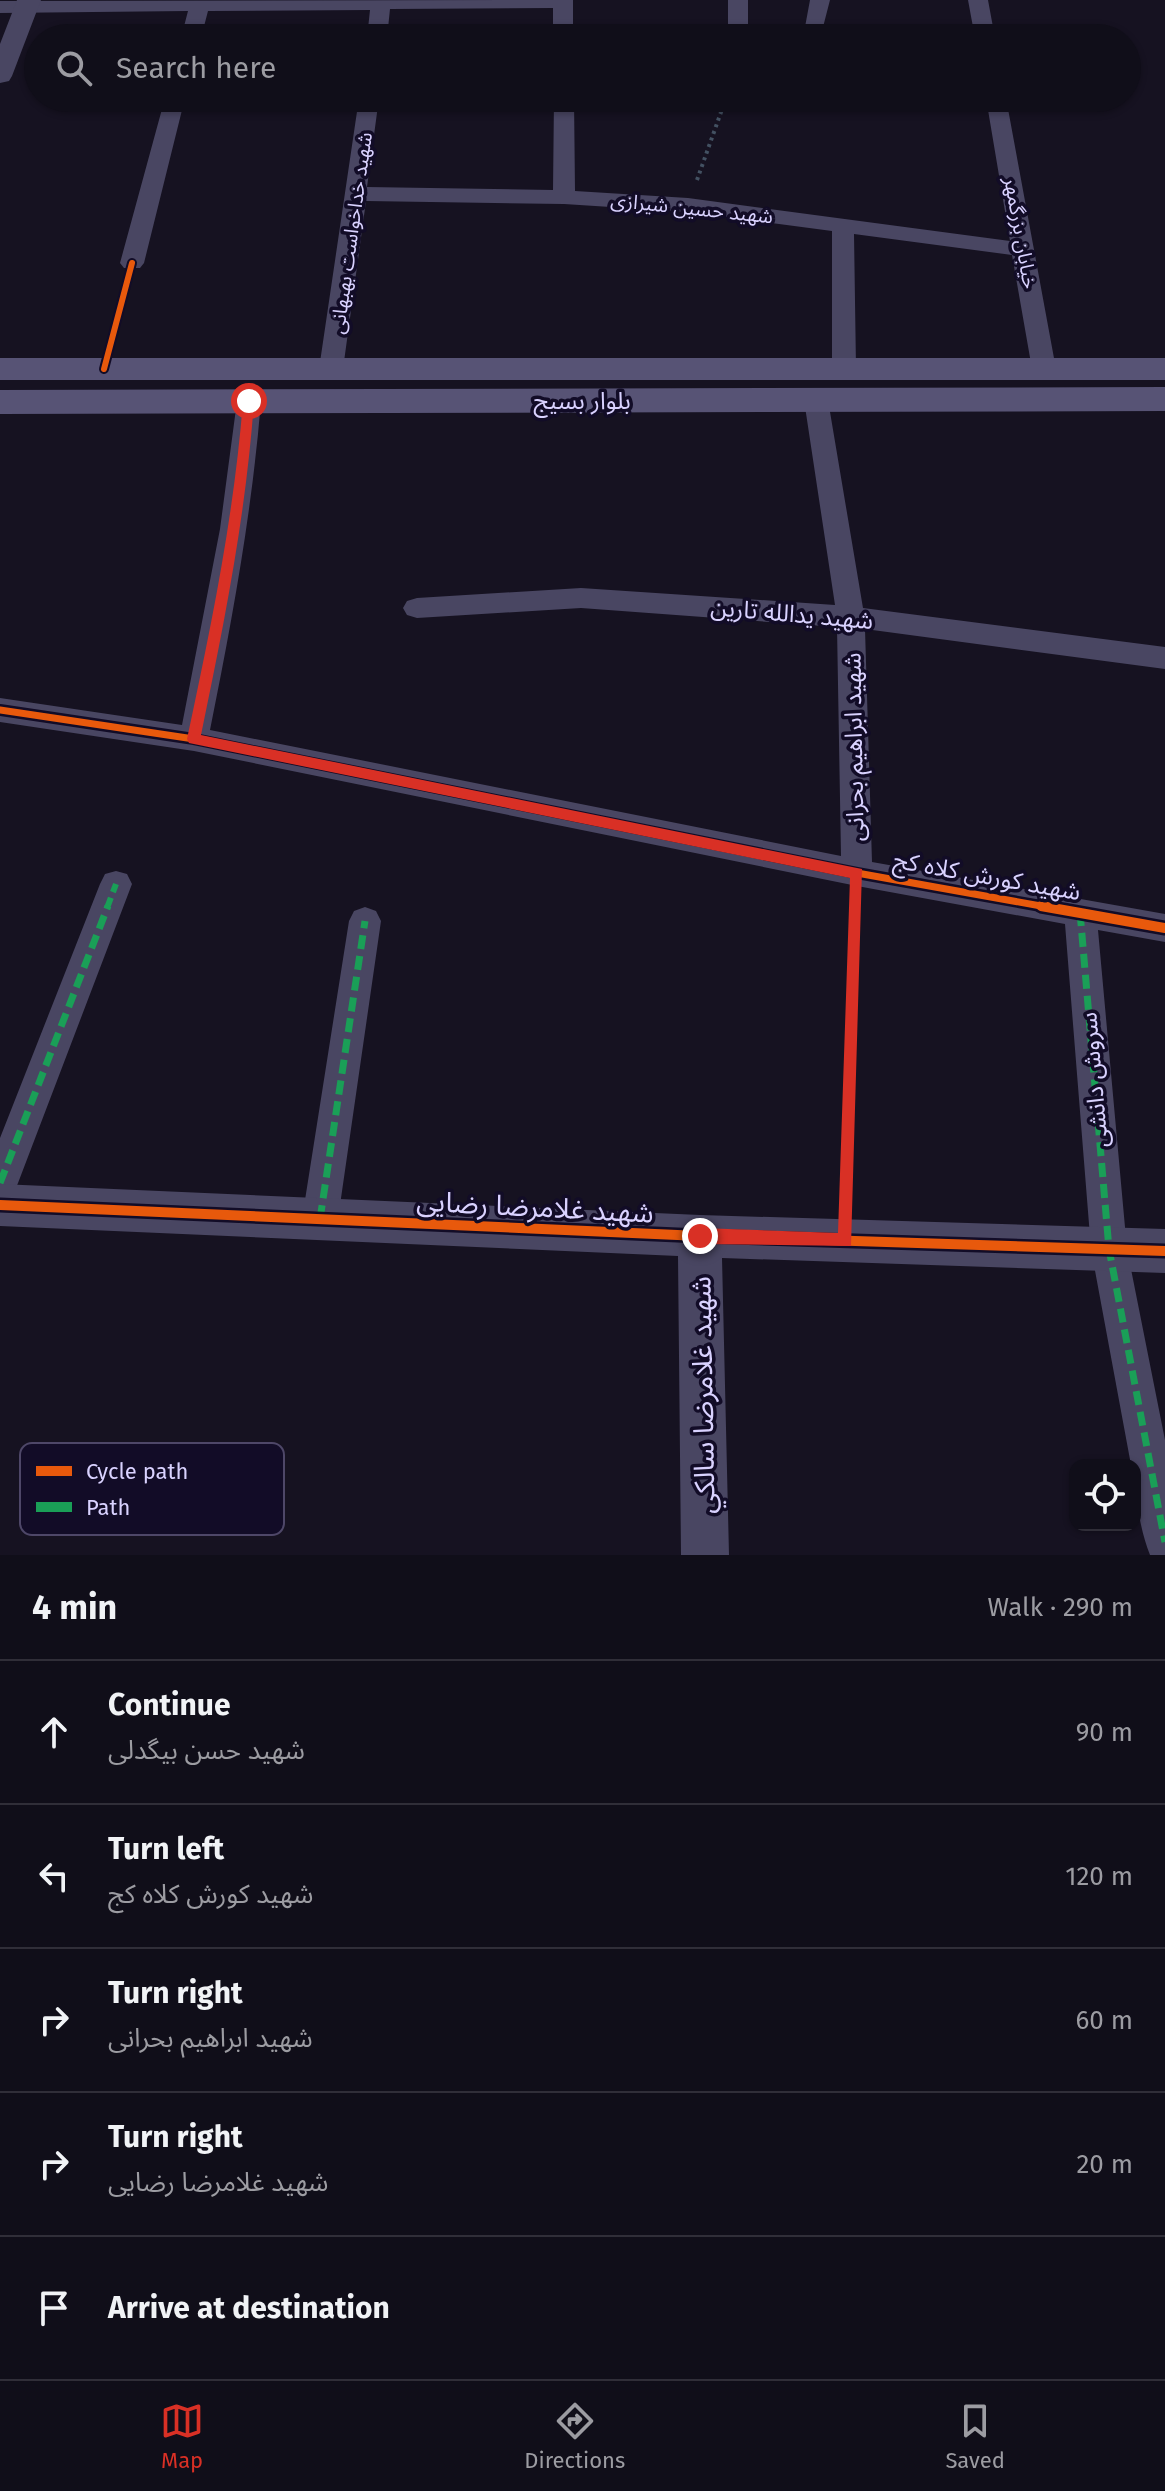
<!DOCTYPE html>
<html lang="en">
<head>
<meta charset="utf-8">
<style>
	body { margin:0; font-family:"Fira Sans","Noto Sans Arabic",sans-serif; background:#191722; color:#f1f3f6 }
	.controls { position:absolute; right:24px; bottom:24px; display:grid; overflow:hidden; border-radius:16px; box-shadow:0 2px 6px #0004 }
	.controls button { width:72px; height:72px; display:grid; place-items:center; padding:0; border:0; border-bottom:2px solid #302e38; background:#100e19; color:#f1f3f6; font:40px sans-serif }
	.stop { position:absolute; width:24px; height:24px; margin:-18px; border:6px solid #d93025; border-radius:50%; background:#fff }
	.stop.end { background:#d93025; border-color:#fff; box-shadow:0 2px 8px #0008 }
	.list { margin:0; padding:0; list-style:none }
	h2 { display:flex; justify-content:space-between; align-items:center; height:104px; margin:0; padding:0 32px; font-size:34px }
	h2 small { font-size:26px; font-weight:400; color:#9c9ca2 }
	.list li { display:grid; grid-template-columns:52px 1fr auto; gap:24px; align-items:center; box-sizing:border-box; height:144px; padding:0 32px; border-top:2px solid #302e38 }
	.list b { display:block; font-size:30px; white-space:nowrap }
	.list p { margin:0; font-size:26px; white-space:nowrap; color:#9c9ca2 }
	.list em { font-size:26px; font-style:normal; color:#9c9ca2 }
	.icon { flex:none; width:44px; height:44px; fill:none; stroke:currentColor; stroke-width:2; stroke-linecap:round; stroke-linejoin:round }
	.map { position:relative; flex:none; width:1165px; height:1555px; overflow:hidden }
	.search { position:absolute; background:#100e19; box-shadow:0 2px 6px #0004; left:24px; right:24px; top:24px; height:88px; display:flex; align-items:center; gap:20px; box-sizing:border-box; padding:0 28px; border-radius:44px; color:#9c9ca2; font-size:30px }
	.sheet { height:824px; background:#100e19 }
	nav { display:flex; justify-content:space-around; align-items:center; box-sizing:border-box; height:112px; border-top:2px solid #302e38; background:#100e19; font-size:22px; color:#9c9ca2 }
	nav a { display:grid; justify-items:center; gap:4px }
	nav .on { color:#d93025 }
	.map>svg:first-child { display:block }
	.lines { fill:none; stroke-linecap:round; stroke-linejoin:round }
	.path-far2 { stroke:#435162; stroke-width:4; stroke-dasharray:3 4; stroke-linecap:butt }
	.path-far1 { stroke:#435162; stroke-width:5; stroke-dasharray:4 6; stroke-linecap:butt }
	.path { stroke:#435162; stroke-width:6; stroke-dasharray:5 7; stroke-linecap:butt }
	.minor { fill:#494662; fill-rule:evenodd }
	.tertiary { fill:#494662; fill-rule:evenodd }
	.secondary { fill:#575375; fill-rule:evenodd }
	.quiet-far1 { stroke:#1a9f57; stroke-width:6; stroke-dasharray:11 6; stroke-linecap:butt }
	.quiet { stroke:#1a9f57; stroke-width:7; stroke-dasharray:14 7; stroke-linecap:butt }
	.cycleway-far2-casing { stroke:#120c27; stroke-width:10 }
	.cycleway-far1-casing { stroke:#120c27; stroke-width:12 }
	.cycleway-casing { stroke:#120c27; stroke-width:15 }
	.cycleway-far2 { stroke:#e8590c; stroke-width:6 }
	.cycleway-far1 { stroke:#e8590c; stroke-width:7 }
	.cycleway { stroke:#e8590c; stroke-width:10 }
	.route { fill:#d93025 }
	.labels { text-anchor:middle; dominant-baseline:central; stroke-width:7; stroke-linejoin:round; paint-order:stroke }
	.far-street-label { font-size:20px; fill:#d9d2ff; stroke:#120c27 }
	.street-label { font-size:24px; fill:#d9d2ff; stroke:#120c27 }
	.near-street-label { font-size:28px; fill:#d9d2ff; stroke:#120c27 }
	.key { fill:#120c27; stroke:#4e4768; stroke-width:2 }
	.key-label { font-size:22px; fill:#d9d2ff }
</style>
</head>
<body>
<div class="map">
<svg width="1165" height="1555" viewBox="0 0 1165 1555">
	<rect width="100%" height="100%" fill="#161221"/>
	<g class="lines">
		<path class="path-far2" d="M697,180L726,98"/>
		<path class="path-far1" d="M856,908V902"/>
		<path class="path" d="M847,1204L856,906"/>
		<path class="minor" d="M573,0V38H553V8L390,9L387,38H367L370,10L208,11L201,38H181L188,11L0,13V1Z
			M728,0H748V38H728Z
			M810,0H830L822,31L815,33L805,27Z
			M968,0H988L995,38H975Z
			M165,98H185L144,263L140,268H124L120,263Z
			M359,98H379L367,187L553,190L554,98H574L575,191L688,198L1010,241L986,98H1006L1056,369L1053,375H1035L1032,369L1012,255L854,234L856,368L853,374H835L832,368V231L688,212L564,204L366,201L343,369L340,375H322L319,369Z
			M816,392L825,394L828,400L863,608L1165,647V669L865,629L872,862L1165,914V942L1098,930L1127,1249L1165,1440V1555H1150C1139,1527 1135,1495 1135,1465H1131L1091,1249L1065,924L857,886L194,751L0,722V698L182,725L220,529L237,401L240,395L249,393L258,395L261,401C252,512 232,621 210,730L841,856L837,627L581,608L417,618L407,615L403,608L407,601L417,598L581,588L835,605L804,400L807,394Z
			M116,871L127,874L132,884L18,1183L13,1195L0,1200V1138L100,884L105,874Z
			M365,907L376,911L381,921L338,1219L333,1231L320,1237L307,1231L302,1219L349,921L354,911Z"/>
		<path class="tertiary" d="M17,0H41L12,76L9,81L0,83V44Z
			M0,1184L700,1215L1165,1229V1273L722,1258L729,1555H681L678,1256L0,1226Z"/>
		<path class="secondary" d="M0,358H1165V380H0Z
			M1165,387V411L0,414V390Z"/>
		<path class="quiet-far1" d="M194,739L234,529L249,401
			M107,908L116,884"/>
		<path class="quiet" d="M1080,912L1109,1249L1165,1542
			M0,1183L108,906
			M320,1219L365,921"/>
		<g class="cycleway-far2-casing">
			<path id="cycleway-far2" d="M104,369L132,263"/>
		</g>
		<g class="cycleway-far1-casing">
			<path id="cycleway-far1" d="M0,710L194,739L857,873L1052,908"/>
		</g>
		<g class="cycleway-casing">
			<path id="cycleway" d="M1041,906L1165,928
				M0,1205L700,1236L1165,1251"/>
		</g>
		<use href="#cycleway-far2" class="cycleway-far2"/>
		<use href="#cycleway-far1" class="cycleway-far1"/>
		<use href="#cycleway" class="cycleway"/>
	</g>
	<path class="route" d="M249,398L254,401C246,515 224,624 201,735L862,869L851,1246L700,1244L692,1236L700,1228L838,1233L850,878L189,743L187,739C211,627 234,516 243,401Z"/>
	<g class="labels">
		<g class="far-street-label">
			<text transform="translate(692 208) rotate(6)">شهید حسین شیرازی</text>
			<text transform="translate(351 233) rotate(-82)">شهید خداخواست بهبهانی</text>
			<text transform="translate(1021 233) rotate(80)">خیابان بزرگمهر</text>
		</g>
		<g class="street-label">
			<text x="582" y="401">بلوار بسیج</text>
			<text transform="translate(792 614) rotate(5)">شهید یدالله تارین</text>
			<text transform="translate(854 747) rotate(-91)">شهید ابراهیم بحرانی</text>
			<text transform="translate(987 876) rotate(10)">شهید کورش کلاه کج</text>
			<text transform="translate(1094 1080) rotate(-95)">سروش دانشی</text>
		</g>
		<g class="near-street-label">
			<text transform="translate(535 1207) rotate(3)">شهید غلامرضا رضایی</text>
			<text transform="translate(703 1395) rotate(-91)">شهید غلامرضا سالکي</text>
		</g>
	</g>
	<rect x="20" y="1443" width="264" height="92" rx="12" class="key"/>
	<rect x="36" y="1466" width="36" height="10" fill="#e8590c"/>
	<rect x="36" y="1502" width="36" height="10" fill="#1a9f57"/>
	<g class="key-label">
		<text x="86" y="1479">Cycle path</text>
		<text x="86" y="1515">Path</text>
	</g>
</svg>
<div class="controls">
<button><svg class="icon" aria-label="locate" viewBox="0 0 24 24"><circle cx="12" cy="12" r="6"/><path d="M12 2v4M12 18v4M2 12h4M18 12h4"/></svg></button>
</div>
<div class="stop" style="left:249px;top:401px"></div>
<div class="stop end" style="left:700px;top:1236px"></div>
<div class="search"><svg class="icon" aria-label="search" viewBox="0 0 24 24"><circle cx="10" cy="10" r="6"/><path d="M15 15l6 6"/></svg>Search here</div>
</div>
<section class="sheet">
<h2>4 min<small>Walk · 290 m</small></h2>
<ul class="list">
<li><svg class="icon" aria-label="ahead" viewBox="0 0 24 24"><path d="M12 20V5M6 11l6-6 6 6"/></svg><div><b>Continue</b><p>شهید حسن بیگدلی</p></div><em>90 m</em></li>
<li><svg class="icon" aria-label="left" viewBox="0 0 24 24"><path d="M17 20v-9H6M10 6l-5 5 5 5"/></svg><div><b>Turn left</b><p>شهید کورش کلاه کج</p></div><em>120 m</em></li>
<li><svg class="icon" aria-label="right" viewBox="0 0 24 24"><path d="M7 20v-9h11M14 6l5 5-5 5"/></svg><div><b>Turn right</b><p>شهید ابراهیم بحرانی</p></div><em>60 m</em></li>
<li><svg class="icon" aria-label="right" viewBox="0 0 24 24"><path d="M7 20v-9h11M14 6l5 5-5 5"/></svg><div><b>Turn right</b><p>شهید غلامرضا رضایی</p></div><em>20 m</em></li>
<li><svg class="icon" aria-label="arrive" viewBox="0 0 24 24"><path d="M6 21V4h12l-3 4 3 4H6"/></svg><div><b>Arrive at destination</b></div></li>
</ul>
</section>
<nav>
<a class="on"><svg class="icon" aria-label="map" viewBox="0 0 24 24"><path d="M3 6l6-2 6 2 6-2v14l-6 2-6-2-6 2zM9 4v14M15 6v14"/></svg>Map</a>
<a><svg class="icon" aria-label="directions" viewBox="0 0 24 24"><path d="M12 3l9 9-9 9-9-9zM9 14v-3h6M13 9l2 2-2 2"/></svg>Directions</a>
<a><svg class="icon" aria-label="saved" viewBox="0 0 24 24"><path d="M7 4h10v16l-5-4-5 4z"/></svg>Saved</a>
</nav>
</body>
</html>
